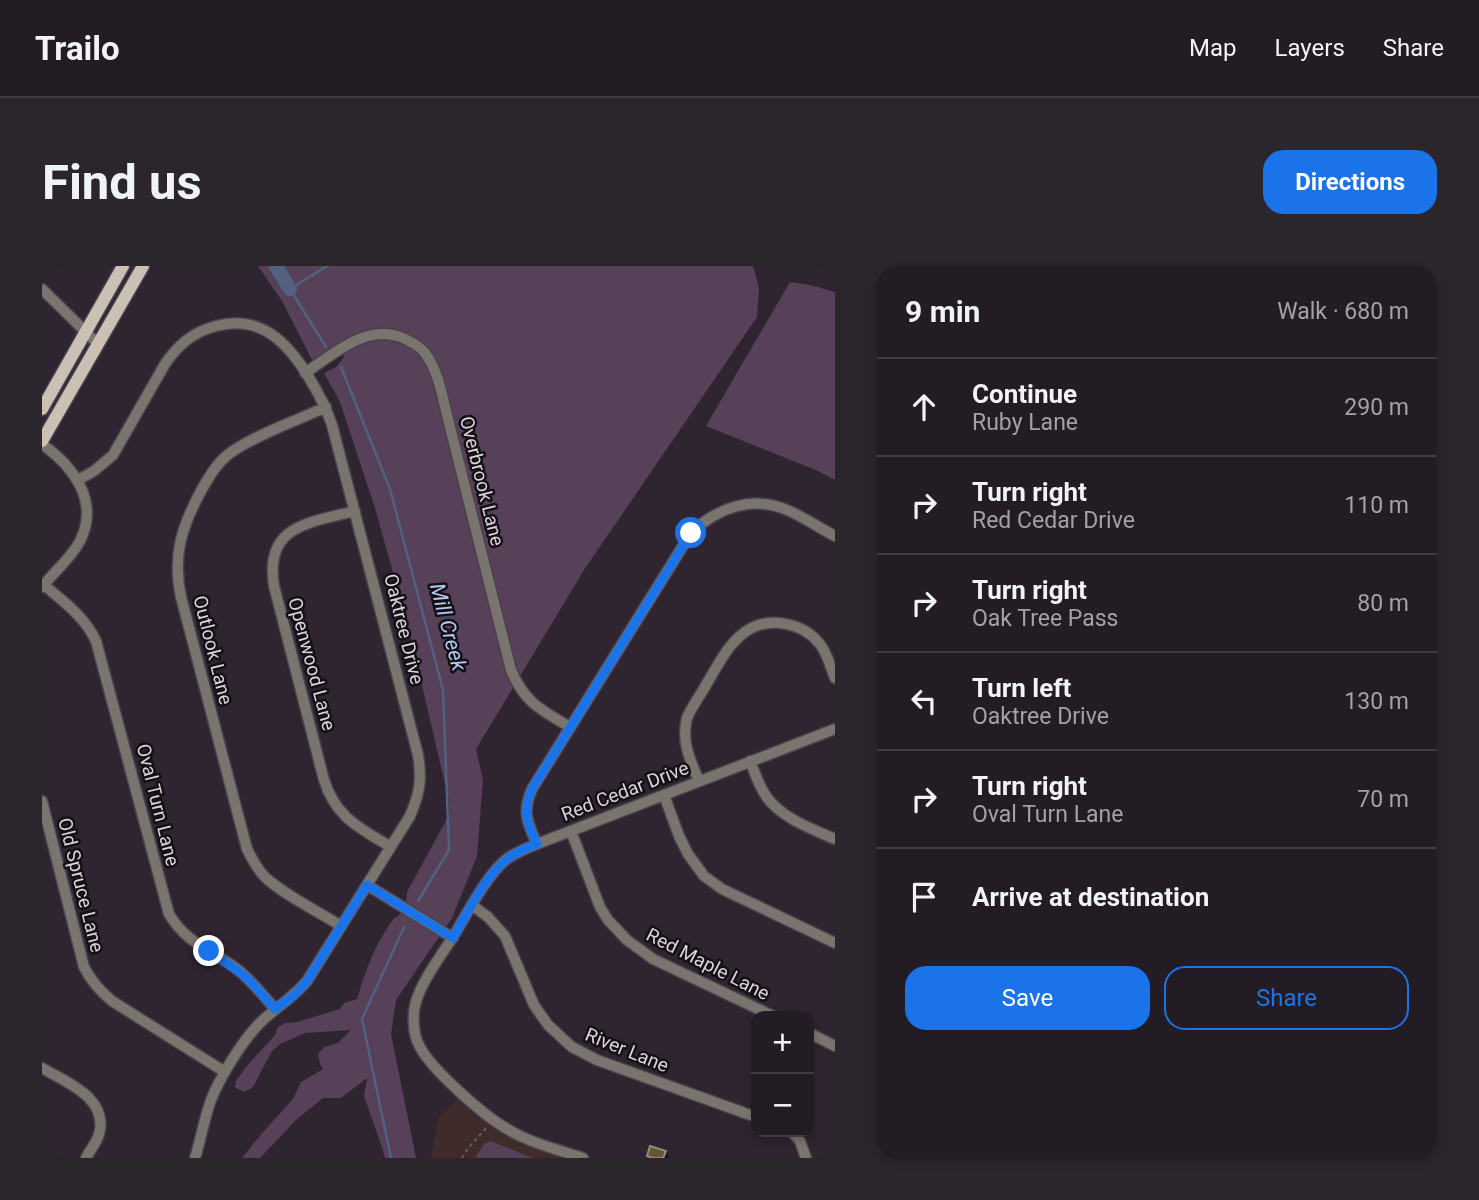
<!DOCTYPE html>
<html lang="en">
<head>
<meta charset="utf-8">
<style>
	body { margin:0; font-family:Roboto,sans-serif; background:#2b252c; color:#f1f3f6 }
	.controls { position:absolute; right:21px; bottom:21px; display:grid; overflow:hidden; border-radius:14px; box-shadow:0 4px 10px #0003 }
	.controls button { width:63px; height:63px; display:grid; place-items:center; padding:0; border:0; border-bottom:2px solid #403a41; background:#231c24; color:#f1f3f6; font:35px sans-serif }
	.stop { position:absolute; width:21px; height:21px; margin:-16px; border:5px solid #1a73e8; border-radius:50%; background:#fff }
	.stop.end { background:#1a73e8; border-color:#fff; box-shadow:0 2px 7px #0008 }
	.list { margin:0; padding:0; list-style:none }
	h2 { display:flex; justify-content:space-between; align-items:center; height:91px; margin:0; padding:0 28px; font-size:30px }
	h2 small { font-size:23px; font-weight:400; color:#a3a1a6 }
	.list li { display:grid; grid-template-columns:46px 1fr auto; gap:21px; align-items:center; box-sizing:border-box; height:98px; padding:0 28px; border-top:2px solid #403a41 }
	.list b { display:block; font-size:26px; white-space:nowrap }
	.list p { margin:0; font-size:23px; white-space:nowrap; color:#a3a1a6 }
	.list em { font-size:23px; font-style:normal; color:#a3a1a6 }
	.actions { display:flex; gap:14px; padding:21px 28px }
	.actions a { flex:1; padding:16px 0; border:2px solid #1a73e8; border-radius:21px; text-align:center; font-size:24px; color:#1a73e8 }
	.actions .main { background:#1a73e8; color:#fff }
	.icon { flex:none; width:38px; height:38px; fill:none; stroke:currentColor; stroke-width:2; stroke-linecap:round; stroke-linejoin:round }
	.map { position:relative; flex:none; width:793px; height:892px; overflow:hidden; border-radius:21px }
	header { display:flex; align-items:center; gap:42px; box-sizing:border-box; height:98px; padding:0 35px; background:#231c24; border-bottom:2px solid #403a41 }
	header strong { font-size:33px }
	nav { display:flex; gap:38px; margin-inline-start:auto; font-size:24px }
	.intro { display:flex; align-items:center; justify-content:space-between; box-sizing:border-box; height:168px; padding:0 42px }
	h1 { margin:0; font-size:49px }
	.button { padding:18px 32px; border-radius:21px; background:#1a73e8; color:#fff; font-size:24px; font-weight:700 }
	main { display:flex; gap:42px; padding:0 42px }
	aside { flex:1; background:#231c24; border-radius:21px; box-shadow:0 4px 10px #0003 }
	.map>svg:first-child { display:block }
	.education { fill:#3f2b2a }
	.green { fill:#564159 }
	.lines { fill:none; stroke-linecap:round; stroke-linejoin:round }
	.stream { stroke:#52617f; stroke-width:2.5 }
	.river { stroke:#52617f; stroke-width:14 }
	.building { fill:#655233; stroke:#958b7c; stroke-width:2; filter:url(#shadow) }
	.minor-casing { stroke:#4b414c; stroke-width:13 }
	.major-casing { stroke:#4b414c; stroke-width:15 }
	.path { stroke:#645b65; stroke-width:2; stroke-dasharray:3.5 3.5; stroke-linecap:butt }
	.minor { stroke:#7a746e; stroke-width:10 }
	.major { stroke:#cbc0b4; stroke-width:12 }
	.route { stroke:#1a73e8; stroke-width:9 }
	.labels { text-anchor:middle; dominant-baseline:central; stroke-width:5; stroke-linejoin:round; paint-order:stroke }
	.street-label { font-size:19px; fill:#dbd4dc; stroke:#151015 }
	.water-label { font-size:21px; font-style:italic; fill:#b4cbf5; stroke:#151015 }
</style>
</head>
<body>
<header>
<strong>Trailo</strong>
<nav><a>Map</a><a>Layers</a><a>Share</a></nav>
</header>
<div class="intro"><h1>Find us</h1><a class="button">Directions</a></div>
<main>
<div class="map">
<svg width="793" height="892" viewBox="0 0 793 892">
	<defs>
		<filter id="shadow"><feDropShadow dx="4" dy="2" stdDeviation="0" flood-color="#0009"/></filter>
	</defs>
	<rect width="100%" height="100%" fill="#2f2530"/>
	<path class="education" d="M417,832L451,862L463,869L522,892H389L396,852Z"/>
	<path class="green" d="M216,0H711L717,22L715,51L542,304L434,483L441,514L435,590L410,652L354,734L349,768L374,892H343L341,884L322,830L325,812L299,832H281L255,853L218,892H200L221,866L251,833L259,816L281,803L278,798L276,788L282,781L296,777L309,764L263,767L238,778L230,785L211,821L202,826L193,821L194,815L203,802L233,769L236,761L243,757L255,756L298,743L302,737L315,733C324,703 334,675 353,651H355C362,644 365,636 365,626L407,549V535L368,368L333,242L298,136L282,107L294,101L302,91L295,78L270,94L240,35Z
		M748,16L768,19L793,26V214L774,204L664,160Z
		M449,875L491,892H433L442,878Z"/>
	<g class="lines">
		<path class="stream" d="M284,81L248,23L285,0
			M299,101L348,223L401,424L407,584L376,635
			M349,892L320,753L362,661"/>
		<path class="river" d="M234,0L248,23"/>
	</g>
	<path class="building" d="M608,880L624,885L621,892H611L605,890Z"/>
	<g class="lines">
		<g class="minor-casing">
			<path id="minor" d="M0,23L55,77
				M263,107C293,87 325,57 361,72C369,76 378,80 383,87C396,105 400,128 405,149L469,404C482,436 499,444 528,461
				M284,141C254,155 218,167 191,185C177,194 168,209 160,223C140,260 130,289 139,331L205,583C210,593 215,603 223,611C242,629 277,646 299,660
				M0,178C31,200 58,235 38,275C29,292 12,306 0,321
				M36,214L52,205L71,189L123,98C136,79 151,66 174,60C218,48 245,76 266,110C276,126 284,141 290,159L376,489C380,513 378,527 368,550L265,715C250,733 231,743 216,759C199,777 178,811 169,834C162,853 159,873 153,892
				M313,245C267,257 222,259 232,320L282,514C294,552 318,562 349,581
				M2,319C22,336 43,351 54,375L127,648C144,677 169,684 195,703C209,714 221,729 233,743
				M708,495C713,507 717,520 724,530C739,552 770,563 793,573
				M657,515C648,494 639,475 645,452C650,440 658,430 664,419C675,401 685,379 703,366C725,350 760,356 777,377C785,386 788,400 793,412
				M622,529L637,570L646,588L662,610L680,623L793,677
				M0,535L42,701C49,715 58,725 70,735L183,806
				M529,565L558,641L566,654L585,674L611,693L731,750
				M495,578C485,556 480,546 490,523L649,267C675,242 710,229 745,244C762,251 777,262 793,270
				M325,619L411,672
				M430,639L446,651L463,670L492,739L506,759L530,781L555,794L714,851
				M767,767L793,780
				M0,802C24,816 67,832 57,868C55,876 48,884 44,892
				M750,866L758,875L764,892
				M541,892C517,884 489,877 467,864C443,851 390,804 378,781C372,771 371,757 372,745C375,719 401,688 414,666C427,644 446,607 466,592C475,586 485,582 495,578L793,463"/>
		</g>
		<g class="major-casing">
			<path id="major" d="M0,143L81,0
				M0,175L101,0"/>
		</g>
		<path class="path" d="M420,892L427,881L446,860"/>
		<use href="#minor" class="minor"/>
		<use href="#major" class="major"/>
	</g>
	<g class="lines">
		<path class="route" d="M167,685L195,704L208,715L233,743L251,730L265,715L325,619L411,672C424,649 444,609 465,593C474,586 484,582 495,578C485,556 480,546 490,523L649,267"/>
	</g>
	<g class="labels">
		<g class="street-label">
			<text transform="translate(440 215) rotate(76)">Overbrook Lane</text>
			<text transform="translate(362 363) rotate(76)">Oaktree Drive</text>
			<text transform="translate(171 384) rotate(76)">Outlook Lane</text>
			<text transform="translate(270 398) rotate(75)">Openwood Lane</text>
			<text transform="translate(583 525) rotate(-21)">Red Cedar Drive</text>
			<text transform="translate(116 539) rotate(76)">Oval Turn Lane</text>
			<text transform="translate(39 619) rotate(76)">Old Spruce Lane</text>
			<text transform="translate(666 698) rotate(27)">Red Maple Lane</text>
			<text transform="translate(585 784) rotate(22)">River Lane</text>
		</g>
		<g class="water-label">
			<text transform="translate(406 361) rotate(75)">Mill Creek</text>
		</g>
	</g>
</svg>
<div class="controls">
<button>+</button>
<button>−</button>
</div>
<div class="stop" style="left:649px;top:267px"></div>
<div class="stop end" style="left:167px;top:685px"></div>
</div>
<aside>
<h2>9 min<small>Walk · 680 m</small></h2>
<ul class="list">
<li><svg class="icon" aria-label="ahead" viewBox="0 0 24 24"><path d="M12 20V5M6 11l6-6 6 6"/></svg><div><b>Continue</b><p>Ruby Lane</p></div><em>290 m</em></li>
<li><svg class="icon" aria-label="right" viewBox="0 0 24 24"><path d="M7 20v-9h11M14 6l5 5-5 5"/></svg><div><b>Turn right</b><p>Red Cedar Drive</p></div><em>110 m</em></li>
<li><svg class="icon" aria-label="right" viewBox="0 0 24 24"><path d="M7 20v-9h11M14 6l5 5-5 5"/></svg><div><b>Turn right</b><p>Oak Tree Pass</p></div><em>80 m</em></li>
<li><svg class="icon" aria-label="left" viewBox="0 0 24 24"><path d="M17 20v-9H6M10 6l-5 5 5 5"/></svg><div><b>Turn left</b><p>Oaktree Drive</p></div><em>130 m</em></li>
<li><svg class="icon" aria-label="right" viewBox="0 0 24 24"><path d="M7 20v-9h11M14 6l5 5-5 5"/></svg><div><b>Turn right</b><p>Oval Turn Lane</p></div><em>70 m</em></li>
<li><svg class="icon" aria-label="arrive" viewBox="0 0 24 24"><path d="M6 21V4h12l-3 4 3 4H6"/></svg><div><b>Arrive at destination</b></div></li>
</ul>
<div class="actions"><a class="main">Save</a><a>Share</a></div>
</aside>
</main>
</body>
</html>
